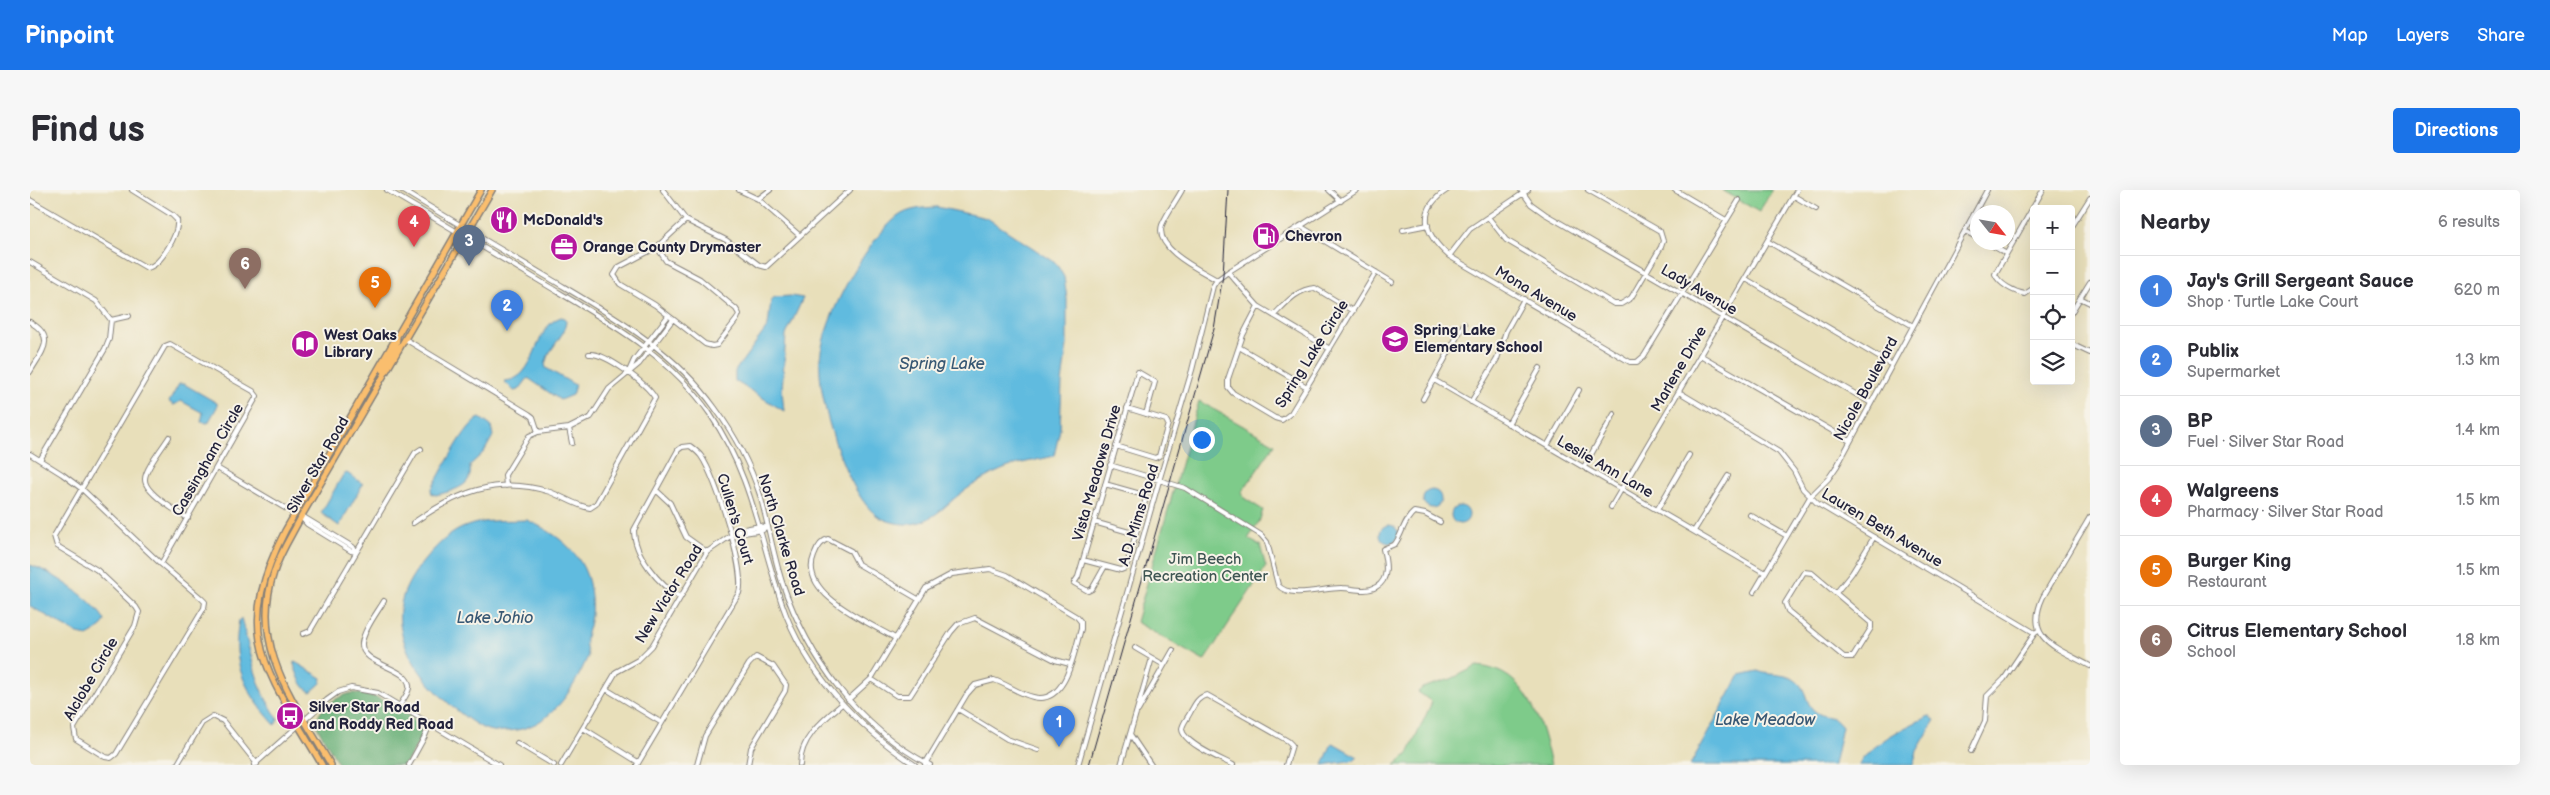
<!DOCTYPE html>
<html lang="en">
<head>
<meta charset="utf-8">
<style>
	body { margin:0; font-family:"Balsamiq Sans",sans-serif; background:#f7f7f7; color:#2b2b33 }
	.controls { position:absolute; right:15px; top:15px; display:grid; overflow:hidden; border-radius:5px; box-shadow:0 5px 20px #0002 }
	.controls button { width:45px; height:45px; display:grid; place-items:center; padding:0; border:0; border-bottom:1px solid #e1e1e2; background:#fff; color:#2b2b33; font:25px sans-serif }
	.compass { position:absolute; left:1940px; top:15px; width:45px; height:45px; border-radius:50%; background:#fff; box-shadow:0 5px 20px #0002; rotate:121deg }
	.you { position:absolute; left:1171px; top:249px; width:18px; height:18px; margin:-12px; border:4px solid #fff; border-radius:50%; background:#1a73e8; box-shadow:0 0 0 8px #1a73e833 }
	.badge { display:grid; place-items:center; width:32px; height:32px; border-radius:50%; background:#1a73e8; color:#fff; font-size:16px; font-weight:700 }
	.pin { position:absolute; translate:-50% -41px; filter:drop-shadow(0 1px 2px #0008) }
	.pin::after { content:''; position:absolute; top:26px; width:18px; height:15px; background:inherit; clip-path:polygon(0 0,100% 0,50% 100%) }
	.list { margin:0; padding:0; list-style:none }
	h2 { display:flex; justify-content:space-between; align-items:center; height:65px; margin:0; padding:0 20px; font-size:21px }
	h2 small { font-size:16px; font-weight:400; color:#7c7c81 }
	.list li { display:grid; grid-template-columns:32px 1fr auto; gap:15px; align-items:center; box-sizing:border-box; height:70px; padding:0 20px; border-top:1px solid #e1e1e2 }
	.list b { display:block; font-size:19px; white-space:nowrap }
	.list p { margin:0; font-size:16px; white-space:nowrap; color:#7c7c81 }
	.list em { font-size:16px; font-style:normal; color:#7c7c81 }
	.icon { flex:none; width:28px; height:28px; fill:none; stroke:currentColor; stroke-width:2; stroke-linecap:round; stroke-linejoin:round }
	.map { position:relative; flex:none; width:2060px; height:575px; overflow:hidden; border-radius:5px }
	header { display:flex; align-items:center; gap:30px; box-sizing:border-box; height:70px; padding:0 25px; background:#1a73e8; color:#fff }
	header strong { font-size:24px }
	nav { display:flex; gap:28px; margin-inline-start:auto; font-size:18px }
	.intro { display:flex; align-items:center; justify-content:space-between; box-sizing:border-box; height:120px; padding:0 30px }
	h1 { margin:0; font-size:35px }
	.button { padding:12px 22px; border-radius:5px; background:#1a73e8; color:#fff; font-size:18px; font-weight:700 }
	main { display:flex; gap:30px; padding:0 30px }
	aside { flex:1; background:#fff; border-radius:5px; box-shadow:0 5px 20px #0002 }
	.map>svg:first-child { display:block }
	.green { fill:#7ecb8a; stroke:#507662 }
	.forest { fill:#66af76; stroke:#446858 }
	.water { fill:#61bbdf; stroke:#426e8d }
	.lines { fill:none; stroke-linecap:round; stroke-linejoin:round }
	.minor-casing { stroke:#85807a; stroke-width:6 }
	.major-casing { stroke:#85807a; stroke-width:8 }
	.minor { stroke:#fff; stroke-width:4 }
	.major { stroke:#fabe6e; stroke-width:5 }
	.rail { stroke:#22223b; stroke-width:1 }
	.labels { text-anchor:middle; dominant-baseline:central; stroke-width:4; stroke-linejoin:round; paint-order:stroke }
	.poi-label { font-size:15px; font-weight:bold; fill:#22223b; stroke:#f7f3e8; text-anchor:start }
	.street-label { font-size:15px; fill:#22223b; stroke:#f7f3e8 }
	.park-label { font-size:15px; fill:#3e5553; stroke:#f7f3e8 }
	.water-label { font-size:16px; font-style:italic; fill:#385874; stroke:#f7f3e8 }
</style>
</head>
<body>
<header>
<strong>Pinpoint</strong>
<nav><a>Map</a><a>Layers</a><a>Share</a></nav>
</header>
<div class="intro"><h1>Find us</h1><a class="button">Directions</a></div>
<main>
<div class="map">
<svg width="2060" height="575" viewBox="0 0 2060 575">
	<rect width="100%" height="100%" fill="#f7f3e8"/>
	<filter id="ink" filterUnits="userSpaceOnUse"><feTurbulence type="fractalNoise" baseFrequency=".02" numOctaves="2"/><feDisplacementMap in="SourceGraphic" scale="10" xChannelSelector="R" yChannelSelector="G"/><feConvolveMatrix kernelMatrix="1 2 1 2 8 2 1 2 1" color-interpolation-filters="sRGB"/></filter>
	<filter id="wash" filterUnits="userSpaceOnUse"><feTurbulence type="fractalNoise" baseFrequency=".0096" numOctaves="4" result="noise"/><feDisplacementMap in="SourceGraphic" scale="20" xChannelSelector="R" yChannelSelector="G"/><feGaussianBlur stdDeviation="1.12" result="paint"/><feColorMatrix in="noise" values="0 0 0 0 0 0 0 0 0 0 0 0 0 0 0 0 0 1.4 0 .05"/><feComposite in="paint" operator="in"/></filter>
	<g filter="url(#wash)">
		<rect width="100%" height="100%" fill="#e8dfba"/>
		<path class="green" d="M1692,0H1742L1729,22Z
			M1169,211L1245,254L1212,302L1214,308L1233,320L1229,332L1218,349L1230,355L1236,377L1174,471L1106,432Z
			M1447,476C1499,480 1511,532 1521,575H1365L1378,564L1402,512L1388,502L1392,498L1421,489Z"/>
		<path class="forest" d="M322,503C345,503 384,521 394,543L375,575H309L285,533C290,517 307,506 322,503Z"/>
		<path class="water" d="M907,17L957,28L1026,73L1034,87L1037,109V155L1032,193L1030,239L1024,266C1009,270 991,272 976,278C961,284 943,294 930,304C913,317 900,335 875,334C867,334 856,331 849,327C816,306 786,206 790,168C795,125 834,54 867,27C879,18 893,18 907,17Z
			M761,106L773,108L756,145L752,200L754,221L705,191V181L738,136L741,110L745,107Z
			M531,127L535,128L536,132L534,141L518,165L515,174L516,178L545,195L542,205L530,210L498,188L489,200L484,201L474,191C508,190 502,137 531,127Z
			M149,194H154L187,213V217L178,233L171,232L173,223L151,211L144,215L139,212Z
			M450,228L461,236L463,246L454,262L440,275C440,279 441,285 439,288C436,298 415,303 406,305L402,304L401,300C410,285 436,232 450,228Z
			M317,283L333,294L309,336L291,323L313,285Z
			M1393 309a9 9 0 1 1 18 0a9 9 0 1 1-18 0Z
			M1421 325a9 9 0 1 1 18 0a9 9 0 1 1-18 0Z
			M497,330C539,349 565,375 561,425C559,443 552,447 558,466C543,501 519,540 477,541C471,541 464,542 458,540C446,537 422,517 413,508C392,488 374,463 370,434C367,407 382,384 398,366C408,354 422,341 437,336C455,329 478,331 497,330Z
			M1350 344a9 9 0 1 1 18 0a9 9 0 1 1-18 0Z
			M0,375C21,381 66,411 75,431L69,439L57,446L48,444L0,416Z
			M211,428L225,481L233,504L248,529L245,535C215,501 201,476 209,430Z
			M265,472L292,488L291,493L281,502C271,498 268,485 264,475Z
			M1728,481C1741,487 1760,481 1771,496C1777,504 1776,515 1786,522C1798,530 1800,522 1812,537L1804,575H1660L1710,485Z
			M1899,526L1905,530L1887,561L1883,575H1828C1846,550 1872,539 1899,526Z
			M1302,553L1305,554L1328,567L1325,570L1293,575Z"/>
	</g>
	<g filter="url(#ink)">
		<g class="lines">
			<g class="minor-casing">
				<path id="minor" d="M357,0C407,30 458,60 508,90C571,128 638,162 680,224C722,286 729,346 752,414C775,481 827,537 885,575
					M372,0C421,30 470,59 519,88C581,125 642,158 685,218C704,244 720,274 730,305C738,333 743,364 752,392C778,468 828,537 900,575
					M633,0L656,30L696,50L729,75L736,77L820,0
					M709,0L728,9L769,45
					M1152,0C1146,11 1137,23 1132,35C1124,59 1170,80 1187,90
					M1299,0L1311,11
					M1417,0C1386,20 1394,44 1419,66L1600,172H1607L1614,166L1709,10
					M1491,0L1501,14L1515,24L1841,213
					M1645,0L1696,30
					M1764,6L1786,19
					M728,9L740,0
					M0,10L117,78C131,75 149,44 147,30L142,25L102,0
					M1458,27L1476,50L1584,114H1591L1601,108L1631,57L1633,51L1630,41L1558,0
					M1270,36L1362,92
					M2041,38L2060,8
					M1373,40L1398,35
					M1935,41L1948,48
					M1737,51L1883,136
					M1956,52L1975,63
					M627,57L636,71L670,89L706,119L709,124L707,129L687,155L682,156L675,154L625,115L590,94L584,85L589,77L627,57L656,30
					M1419,66L1440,39L1498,0
					M0,72L66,111L81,130L79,149L75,159L10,270
					M1198,82L1228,116L1300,159
					M1716,89L1862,175
					M2004,98L1995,104C1984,102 1969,94 1965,84L2013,0
					M2050,108L2060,113
					M1228,116L1213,145L1198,189V197L1203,203L1245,228L1252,230L1261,223L1346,82
					M2041,123L2060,92
					M1244,125C1256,113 1267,99 1285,98L1323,121
					M81,130L99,126
					M0,132C27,148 12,161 0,182
					M375,149L499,224L503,227L508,242
					M2041,154L2060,163
					M1209,157L1277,197
					M1670,165L1820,251
					M599,181L604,170L638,126
					M1404,190L1735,383
					M1649,202L1749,262L1764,281L1773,299L1788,314L2005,443L2008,441
					M1393,209L1434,134
					M1441,212L1467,169L1476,141L1494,109
					M1478,234L1510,178
					M539,238L542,253
					M139,247C133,257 115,279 115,289C114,302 147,322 158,328
					M1086,256L1125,268L1129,266L1138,234L1136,230L1097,218
					M1517,256L1549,200
					M0,264L32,284L52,299L131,374L171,408L175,412L174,418L86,564L81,568L75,567L46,549L44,538L105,436L109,422L106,417L67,380L27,356L24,346L135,156L140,154L223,201L227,206L131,374
					M1080,275L1155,298L1231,345L1237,352L1248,395C1260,410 1296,397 1312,398C1322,398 1336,403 1346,397C1360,390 1356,371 1353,359L1365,354C1373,343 1373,331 1384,322L1395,324L1410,332
					M1554,277L1584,224
					M187,278L265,324
					M476,296L475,285L499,246L508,242L539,238L561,227L579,199L609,174L643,129
					M626,300L640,313L656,347L677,362
					M1581,317L1767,0
					M1627,320L1659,265
					M1720,325L1757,346
					M272,326L323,357L326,362
					M271,327L277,334L321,361L326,362
					M2060,327L2013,407C1993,450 2028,458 2060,476
					M1064,332L1106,344
					M383,333C426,303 467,285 520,302C534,307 546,316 560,318L566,314L625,208C617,194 575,162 559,164
					M1664,341L1698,286
					M701,345L733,340
					M1053,370L1091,380L1096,378L1116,308L1114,305L1075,294
					M1075,376L1062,399L1058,401L1044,393L1048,387L1108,182L1125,192L1116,224
					M1774,382L1782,383L1841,433V438L1823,467H1814L1758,421L1755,413Z
					M1724,402L1780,307L1798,289L1807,276L1957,0
					M1806,403L1822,383L1844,347
					M354,411C347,423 334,439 332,453C330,476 382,477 379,498C378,504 373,510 370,515
					M273,444L280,441L385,263L391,259
					M865,448C840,433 768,404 784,366C787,358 791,351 798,349L821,361L828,374L888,409
					M1105,458L1134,475
					M841,489L867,506H880L921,442L928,434L945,428L1025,470L1040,474
					M576,499L632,533
					M818,510L841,489L896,398L922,384L960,379L977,385L1047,427L1051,432V439C1044,461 1037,516 1003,507C989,504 977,494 964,490L945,495L937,504L895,574
					M928,519L977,549L1008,560
					M1108,521L1143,460
					M553,538L608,572
					M1100,544L1121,575
					M487,553L524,575
					M1941,561L1955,531L1957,506L1974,489L2005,443
					M147,575L172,533L183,526L193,531L227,574
					M224,575L297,510L308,502L321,498L348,503L469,575
					M379,575L395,546L400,534
					M531,575L586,482L608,470L622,456L677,362L709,340L730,336L738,338
					M607,575L709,403C716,381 686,287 671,266C668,262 664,259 660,256L652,257L648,260L604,340C604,365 629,395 650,407
					M667,575L675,546L719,474L726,467L743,476L756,495L755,501L721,558L718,575
					M770,575C770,548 793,530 812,514
					M1048,575L1127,298L1162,180L1183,96L1187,90L1198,82L1327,0
					M1091,575L1122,468
					M1203,575C1191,569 1153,553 1152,539C1152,534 1159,526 1161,521C1165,514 1168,507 1177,505L1258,551L1262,555L1256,575"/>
			</g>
			<g class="major-casing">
				<path id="major" d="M353,180L366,157L367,147
					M292,575C239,483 200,448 255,341L451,0
					M301,575C265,512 219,458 244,382C250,362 262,345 271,327L462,0"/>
			</g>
			<use href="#minor" class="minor"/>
			<use href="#major" class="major"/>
			<path class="rail" d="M1059,575L1184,139L1193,85L1198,0"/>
		</g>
	</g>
	<defs>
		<g id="restaurant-disc" transform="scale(1.4375)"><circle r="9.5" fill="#b5179e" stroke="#f7f3e8"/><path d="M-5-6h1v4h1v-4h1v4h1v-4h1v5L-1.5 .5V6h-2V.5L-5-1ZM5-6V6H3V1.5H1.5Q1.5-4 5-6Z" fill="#fff"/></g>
		<g id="fuel-disc" transform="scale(1.4375)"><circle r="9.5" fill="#b5179e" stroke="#f7f3e8"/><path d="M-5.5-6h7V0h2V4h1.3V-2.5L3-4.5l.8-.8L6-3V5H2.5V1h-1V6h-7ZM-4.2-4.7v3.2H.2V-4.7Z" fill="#fff"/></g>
		<g id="office-disc" transform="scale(1.4375)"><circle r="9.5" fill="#b5179e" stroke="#f7f3e8"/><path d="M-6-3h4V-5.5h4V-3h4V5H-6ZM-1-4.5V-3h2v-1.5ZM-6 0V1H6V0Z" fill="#fff"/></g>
		<g id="school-disc" transform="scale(1.4375)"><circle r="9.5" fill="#b5179e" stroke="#f7f3e8"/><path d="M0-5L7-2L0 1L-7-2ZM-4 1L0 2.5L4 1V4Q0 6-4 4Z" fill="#fff"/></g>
		<g id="library-disc" transform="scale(1.4375)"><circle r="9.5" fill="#b5179e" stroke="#f7f3e8"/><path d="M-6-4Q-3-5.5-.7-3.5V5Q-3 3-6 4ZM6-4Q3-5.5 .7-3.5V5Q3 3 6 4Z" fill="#fff"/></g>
		<g id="bus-disc" transform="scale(1.4375)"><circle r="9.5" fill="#b5179e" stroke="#f7f3e8"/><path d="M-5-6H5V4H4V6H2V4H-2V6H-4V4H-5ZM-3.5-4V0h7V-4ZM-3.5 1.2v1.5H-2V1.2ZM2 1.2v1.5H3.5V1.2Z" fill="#fff"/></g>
	</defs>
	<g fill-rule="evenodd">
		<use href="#restaurant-disc" x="474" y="30"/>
		<use href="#fuel-disc" x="1236" y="46"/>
		<use href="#office-disc" x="534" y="57"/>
		<use href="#school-disc" x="1365" y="149"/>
		<use href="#library-disc" x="275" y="154"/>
		<use href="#bus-disc" x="260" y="526"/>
	</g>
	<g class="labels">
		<g class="poi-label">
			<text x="493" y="30">McDonald's</text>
			<text x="1255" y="46">Chevron</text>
			<text x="553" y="57">Orange County Drymaster</text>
			<text x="1384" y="140">Spring Lake<tspan x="1384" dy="17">Elementary School</tspan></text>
			<text x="294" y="145">West Oaks<tspan x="294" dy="17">Library</tspan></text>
			<text x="279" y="517">Silver Star Road<tspan x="279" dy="17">and Roddy Red Road</tspan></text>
		</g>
		<g class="street-label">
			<text transform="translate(1669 100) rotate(30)">Lady Avenue</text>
			<text transform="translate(1506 104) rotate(31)">Mona Avenue</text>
			<text transform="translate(1282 164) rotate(-58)">Spring Lake Circle</text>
			<text transform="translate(1649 179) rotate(-60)">Marlene Drive</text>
			<text transform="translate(1836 199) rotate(-61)">Nicole Boulevard</text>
			<text transform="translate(178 270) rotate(-60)">Cassingham Circle</text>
			<text transform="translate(288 275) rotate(-60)">Silver Star Road</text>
			<text transform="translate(1575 277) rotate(30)">Leslie Ann Lane</text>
			<text transform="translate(1067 283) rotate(-74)">Vista Meadows Drive</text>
			<text transform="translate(1109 325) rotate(-73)">A.D. Mims Road</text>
			<text transform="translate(705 329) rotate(73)">Cullen's Court</text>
			<text transform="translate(1852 338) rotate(31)">Lauren Beth Avenue</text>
			<text transform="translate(751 345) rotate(73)">North Clarke Road</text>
			<text transform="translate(639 404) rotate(-58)">New Victor Road</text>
			<text transform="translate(61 489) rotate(-60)">Alclobe Circle</text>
		</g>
		<g class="park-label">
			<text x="1175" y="369">Jim Beech<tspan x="1175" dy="17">Recreation Center</tspan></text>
		</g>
		<g class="water-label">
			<text x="912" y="174">Spring Lake</text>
			<text x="465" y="428">Lake Johio</text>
			<text x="1735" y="530">Lake Meadow</text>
		</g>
	</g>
</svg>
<div class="controls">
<button>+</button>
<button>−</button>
<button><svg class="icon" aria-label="locate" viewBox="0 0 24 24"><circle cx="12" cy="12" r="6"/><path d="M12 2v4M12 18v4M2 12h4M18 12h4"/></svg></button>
<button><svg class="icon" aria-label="layers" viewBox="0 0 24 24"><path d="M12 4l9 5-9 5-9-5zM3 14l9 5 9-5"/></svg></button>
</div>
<svg class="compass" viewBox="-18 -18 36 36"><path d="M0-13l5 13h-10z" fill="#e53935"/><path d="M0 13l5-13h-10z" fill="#7c7c81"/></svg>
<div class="you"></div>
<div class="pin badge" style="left:1029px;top:557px;background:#3f7fe0">1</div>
<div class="pin badge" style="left:477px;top:141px;background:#3f7fe0">2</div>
<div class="pin badge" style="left:439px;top:76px;background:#5c6f8a">3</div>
<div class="pin badge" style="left:384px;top:57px;background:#e0444e">4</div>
<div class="pin badge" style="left:345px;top:118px;background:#e8710a">5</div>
<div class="pin badge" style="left:215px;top:99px;background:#8d6e63">6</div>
</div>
<aside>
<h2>Nearby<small>6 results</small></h2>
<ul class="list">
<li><span class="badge" style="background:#3f7fe0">1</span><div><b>Jay's Grill Sergeant Sauce</b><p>Shop · Turtle Lake Court</p></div><em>620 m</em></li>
<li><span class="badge" style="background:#3f7fe0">2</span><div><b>Publix</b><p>Supermarket</p></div><em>1.3 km</em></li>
<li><span class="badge" style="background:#5c6f8a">3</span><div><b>BP</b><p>Fuel · Silver Star Road</p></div><em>1.4 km</em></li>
<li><span class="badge" style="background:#e0444e">4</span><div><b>Walgreens</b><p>Pharmacy · Silver Star Road</p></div><em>1.5 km</em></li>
<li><span class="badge" style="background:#e8710a">5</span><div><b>Burger King</b><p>Restaurant</p></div><em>1.5 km</em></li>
<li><span class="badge" style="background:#8d6e63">6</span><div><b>Citrus Elementary School</b><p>School</p></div><em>1.8 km</em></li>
</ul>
</aside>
</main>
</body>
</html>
